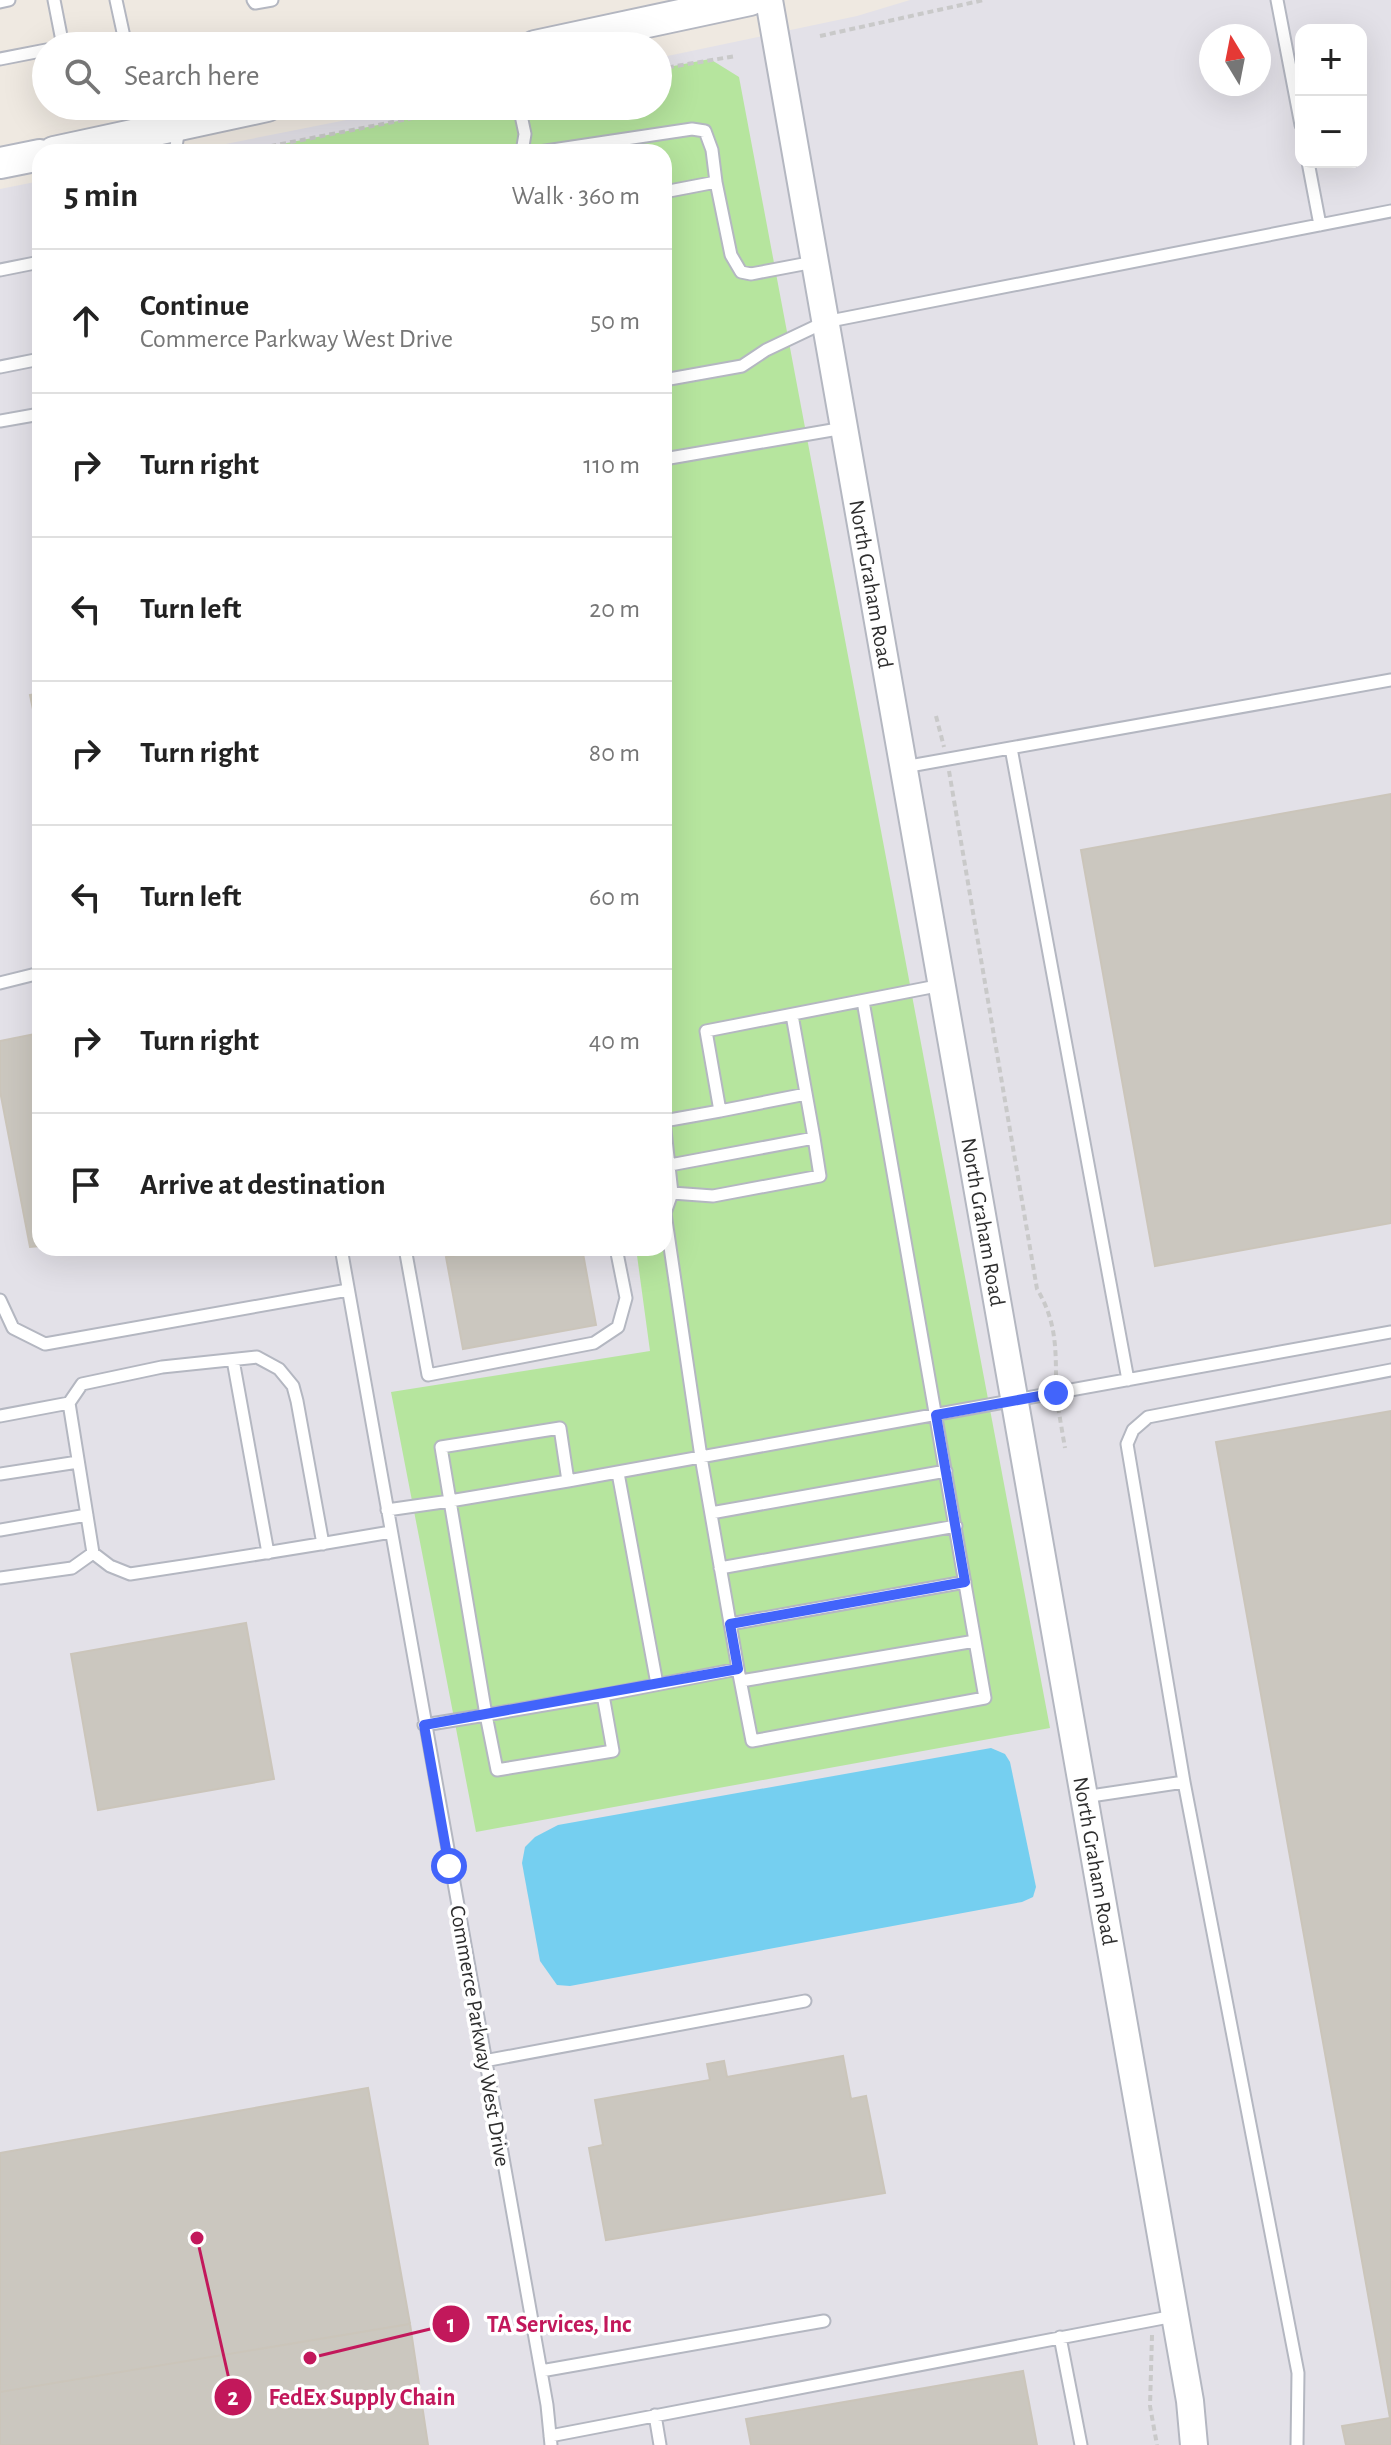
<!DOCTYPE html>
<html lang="en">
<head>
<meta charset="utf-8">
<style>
	body { margin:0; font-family:"Alegreya Sans",sans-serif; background:#f2f2f2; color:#222 }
	.controls { position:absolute; right:24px; top:24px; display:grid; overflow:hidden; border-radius:16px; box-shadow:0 8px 32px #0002 }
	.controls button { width:72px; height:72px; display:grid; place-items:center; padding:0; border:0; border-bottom:2px solid #e0e0e0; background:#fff; color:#222; font:40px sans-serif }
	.compass { position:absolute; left:1199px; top:24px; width:72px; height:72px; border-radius:50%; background:#fff; box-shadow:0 8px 32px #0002; rotate:350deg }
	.stop { position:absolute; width:24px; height:24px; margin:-18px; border:6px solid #4264fb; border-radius:50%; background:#fff }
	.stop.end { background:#4264fb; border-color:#fff; box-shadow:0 2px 8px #0008 }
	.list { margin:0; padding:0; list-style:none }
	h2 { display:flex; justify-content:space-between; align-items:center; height:104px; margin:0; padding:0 32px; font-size:34px }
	h2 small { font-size:26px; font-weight:400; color:#767676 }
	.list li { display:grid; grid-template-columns:52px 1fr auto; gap:24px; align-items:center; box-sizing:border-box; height:144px; padding:0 32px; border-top:2px solid #e0e0e0 }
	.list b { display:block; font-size:30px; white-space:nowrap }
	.list p { margin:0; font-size:26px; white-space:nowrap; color:#767676 }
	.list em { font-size:26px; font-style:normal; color:#767676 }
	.icon { flex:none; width:44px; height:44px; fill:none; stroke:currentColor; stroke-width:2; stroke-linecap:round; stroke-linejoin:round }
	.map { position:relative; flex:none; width:1391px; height:2445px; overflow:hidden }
	.search { position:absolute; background:#fff; box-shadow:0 8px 32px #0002; left:32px; top:32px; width:640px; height:88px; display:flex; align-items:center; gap:20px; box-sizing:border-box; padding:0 28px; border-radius:44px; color:#767676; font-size:30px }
	.panel { position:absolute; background:#fff; box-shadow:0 8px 32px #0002; left:32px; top:144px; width:640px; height:1112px; border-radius:24px }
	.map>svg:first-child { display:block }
	.industrial { fill:#e3e1e8; fill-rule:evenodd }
	.green { fill:#b6e59e }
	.water { fill:#75cff0 }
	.building { fill:#cbc7bf; stroke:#cbc5ba; stroke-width:2 }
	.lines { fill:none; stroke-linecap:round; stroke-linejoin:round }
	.service-casing { stroke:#b4b7c1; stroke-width:15 }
	.tertiary-casing { stroke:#b4b7c1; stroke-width:30 }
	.secondary-casing { stroke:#b4b7c1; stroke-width:34 }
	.path { stroke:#c9c9c9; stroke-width:4; stroke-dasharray:6 4; stroke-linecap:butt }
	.service { stroke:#fff; stroke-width:11 }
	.tertiary { stroke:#fff; stroke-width:26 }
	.secondary { stroke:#fff; stroke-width:30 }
	.route { stroke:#4264fb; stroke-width:10 }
	.labels { text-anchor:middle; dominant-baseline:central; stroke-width:7; stroke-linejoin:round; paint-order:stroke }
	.street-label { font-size:22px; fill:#2e2e2e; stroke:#fff }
	.leader { fill:none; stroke:#c2185b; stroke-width:3 }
	.callout-dot { fill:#c2185b; stroke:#fff; stroke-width:3 }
	.mark-label { font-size:24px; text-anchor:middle; font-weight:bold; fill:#fff }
	.callout-label { font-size:24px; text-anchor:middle; font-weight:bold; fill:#c2185b; stroke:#fff; stroke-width:7; stroke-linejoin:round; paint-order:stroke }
</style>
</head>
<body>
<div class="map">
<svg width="1391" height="2445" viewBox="0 0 1391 2445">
	<rect width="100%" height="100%" fill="#efe9e1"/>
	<path class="industrial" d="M910,0H1391V2445H0V189L40,181V1248H664V152H185L417,106H658V58L857,16ZM1301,30H1361V162H1301ZM1211,36H1259V84H1211Z"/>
	<path class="green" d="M710,59L739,77L1050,1728L476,1832L391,1392L650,1351L636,1248H664V152H241L474,106H658V69Z"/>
	<path class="water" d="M991,1748L1005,1754L1010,1762L1036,1887L1033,1897L1022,1902L570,1986L557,1985L540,1961L522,1863L525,1847L535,1837L558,1825Z"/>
	<path class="building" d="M40,693V743L30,695Z
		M1391,794V1223L1155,1266L1081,850Z
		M40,1033V1246L30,1247L0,1091V1041Z
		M495,1248H582L596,1325L463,1349L446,1257Z
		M1391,1411V2445H1346L1342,2426L1390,2418L1216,1442Z
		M246,1623L274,1779L98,1810L71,1654Z
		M843,2056L851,2099L866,2096L885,2193L606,2240L589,2148L603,2145L595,2100L710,2080L707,2064L724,2061L727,2077Z
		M368,2088L410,2324L0,2392V2153Z
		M410,2324L428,2445H0V2392Z
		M1023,2371L1037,2445H751L746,2419Z"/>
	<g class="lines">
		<g class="service-casing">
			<path id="service" d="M54,0L63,46
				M116,0L126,46
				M253,0L255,3L272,0
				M1277,0L1301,125
				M0,2L9,0
				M0,59L46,50
				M139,106L145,133
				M519,106L525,134L522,152
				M175,152L179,129
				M539,152L692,129L705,131L712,150L716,182
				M1308,162L1320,225
				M664,192L716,182L731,255L741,272L751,274L814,262
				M0,270L40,262
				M0,367L40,359
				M664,380L742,366L766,350L825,322L1391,211
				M0,421L40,414
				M664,459L844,428
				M1011,748L1128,1380
				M904,767L1391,680
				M0,983L40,973
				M720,1111L806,1094
				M670,1165L814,1138L792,1015
				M672,1193L713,1196L820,1176L814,1138
				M341,1248L547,2405L551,2445
				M405,1248L428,1375L594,1343L618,1327L626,1298L616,1248
				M0,1300L13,1328L45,1344L348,1290
				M233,1360L268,1553
				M0,1416L69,1403
				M560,1428L568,1481L450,1501L441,1447Z
				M618,1473L657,1684
				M0,1474L78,1462
				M568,1481L1391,1332
				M387,1510L450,1501L486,1715L424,1725
				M711,1513L946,1471
				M0,1530L87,1515
				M323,1544L297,1401L293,1386L279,1369L257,1357L162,1367L82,1384L69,1403L93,1553L110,1566L130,1574C217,1561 304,1547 391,1532
				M720,1568L956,1526
				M0,1578L72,1568L93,1553
				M730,1624L965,1582
				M738,1669L752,1741L985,1698L863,1001
				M741,1681L975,1641
				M603,1695L738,1669L701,1457L665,1213L672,1193L664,1121L720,1111L706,1031L942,985
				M603,1695L613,1751L497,1770L486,1715Z
				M1184,1782L1298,2373L1297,2445
				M1084,1797L1184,1782L1127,1444L1133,1430L1148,1417L1391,1370
				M484,2061L805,2001
				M1060,2337L1081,2445
				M541,2371L824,2321
				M655,2415L660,2445
				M550,2436L1174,2316"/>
		</g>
		<g class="tertiary-casing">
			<path id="tertiary" d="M769,0L1190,2401L1194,2445"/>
		</g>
		<g class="secondary-casing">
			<path id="secondary" d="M535,46L750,0
				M54,152L267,106
				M0,163L40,155"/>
		</g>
		<path class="path" d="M820,36L984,0
			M658,69L736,56
			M241,152L474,106
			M936,716L944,747
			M949,771L1037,1289C1055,1319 1056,1344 1056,1379
			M1058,1407L1065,1448
			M1152,2335L1150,2406L1157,2445"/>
		<use href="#service" class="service"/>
		<use href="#tertiary" class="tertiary"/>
		<use href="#secondary" class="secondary"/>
	</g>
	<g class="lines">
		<path class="route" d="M449,1866L424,1725L738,1669L730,1624L965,1582L936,1415L1056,1393"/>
	</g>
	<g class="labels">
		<g class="street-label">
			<text transform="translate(871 584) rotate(80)">North Graham Road</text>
			<text transform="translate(983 1222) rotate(80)">North Graham Road</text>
			<text transform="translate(1095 1861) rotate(80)">North Graham Road</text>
			<text transform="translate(480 2036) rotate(80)">Commerce Parkway West Drive</text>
		</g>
	</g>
	<path class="leader" d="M310 2358L451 2324M197 2238L233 2397"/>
	<g class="callout-dot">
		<circle cx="310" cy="2358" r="8"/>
		<circle cx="197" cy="2238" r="8"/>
		<circle cx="451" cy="2324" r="20"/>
		<circle cx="233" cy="2397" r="20"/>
	</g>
	<g class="mark-label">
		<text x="451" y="2332">1</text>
		<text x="233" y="2405">2</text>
	</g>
	<g class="callout-label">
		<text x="559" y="2332">TA Services, Inc</text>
		<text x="362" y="2405">FedEx Supply Chain</text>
	</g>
</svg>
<div class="controls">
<button>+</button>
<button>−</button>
</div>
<svg class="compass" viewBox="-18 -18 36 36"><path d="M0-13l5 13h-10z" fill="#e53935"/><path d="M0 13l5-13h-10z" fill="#767676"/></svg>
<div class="stop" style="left:449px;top:1866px"></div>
<div class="stop end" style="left:1056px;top:1393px"></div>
<div class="search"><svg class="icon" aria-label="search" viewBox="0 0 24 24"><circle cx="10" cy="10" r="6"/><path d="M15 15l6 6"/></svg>Search here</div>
<section class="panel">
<h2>5 min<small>Walk · 360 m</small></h2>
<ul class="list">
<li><svg class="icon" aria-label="ahead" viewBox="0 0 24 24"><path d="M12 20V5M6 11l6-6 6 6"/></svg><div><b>Continue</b><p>Commerce Parkway West Drive</p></div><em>50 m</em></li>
<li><svg class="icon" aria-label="right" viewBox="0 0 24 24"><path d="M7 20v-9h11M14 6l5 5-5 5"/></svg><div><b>Turn right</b></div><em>110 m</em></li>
<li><svg class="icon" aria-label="left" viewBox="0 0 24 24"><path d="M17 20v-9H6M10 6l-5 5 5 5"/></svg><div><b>Turn left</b></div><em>20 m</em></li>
<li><svg class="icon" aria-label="right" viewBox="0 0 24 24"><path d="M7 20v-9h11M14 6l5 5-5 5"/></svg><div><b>Turn right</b></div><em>80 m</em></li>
<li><svg class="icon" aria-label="left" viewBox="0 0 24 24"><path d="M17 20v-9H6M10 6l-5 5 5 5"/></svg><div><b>Turn left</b></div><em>60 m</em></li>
<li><svg class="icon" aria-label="right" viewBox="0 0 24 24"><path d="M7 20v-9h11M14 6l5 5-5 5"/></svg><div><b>Turn right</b></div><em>40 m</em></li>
<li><svg class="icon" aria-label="arrive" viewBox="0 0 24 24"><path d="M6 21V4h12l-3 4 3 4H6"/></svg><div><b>Arrive at destination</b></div></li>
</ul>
</section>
</div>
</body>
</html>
